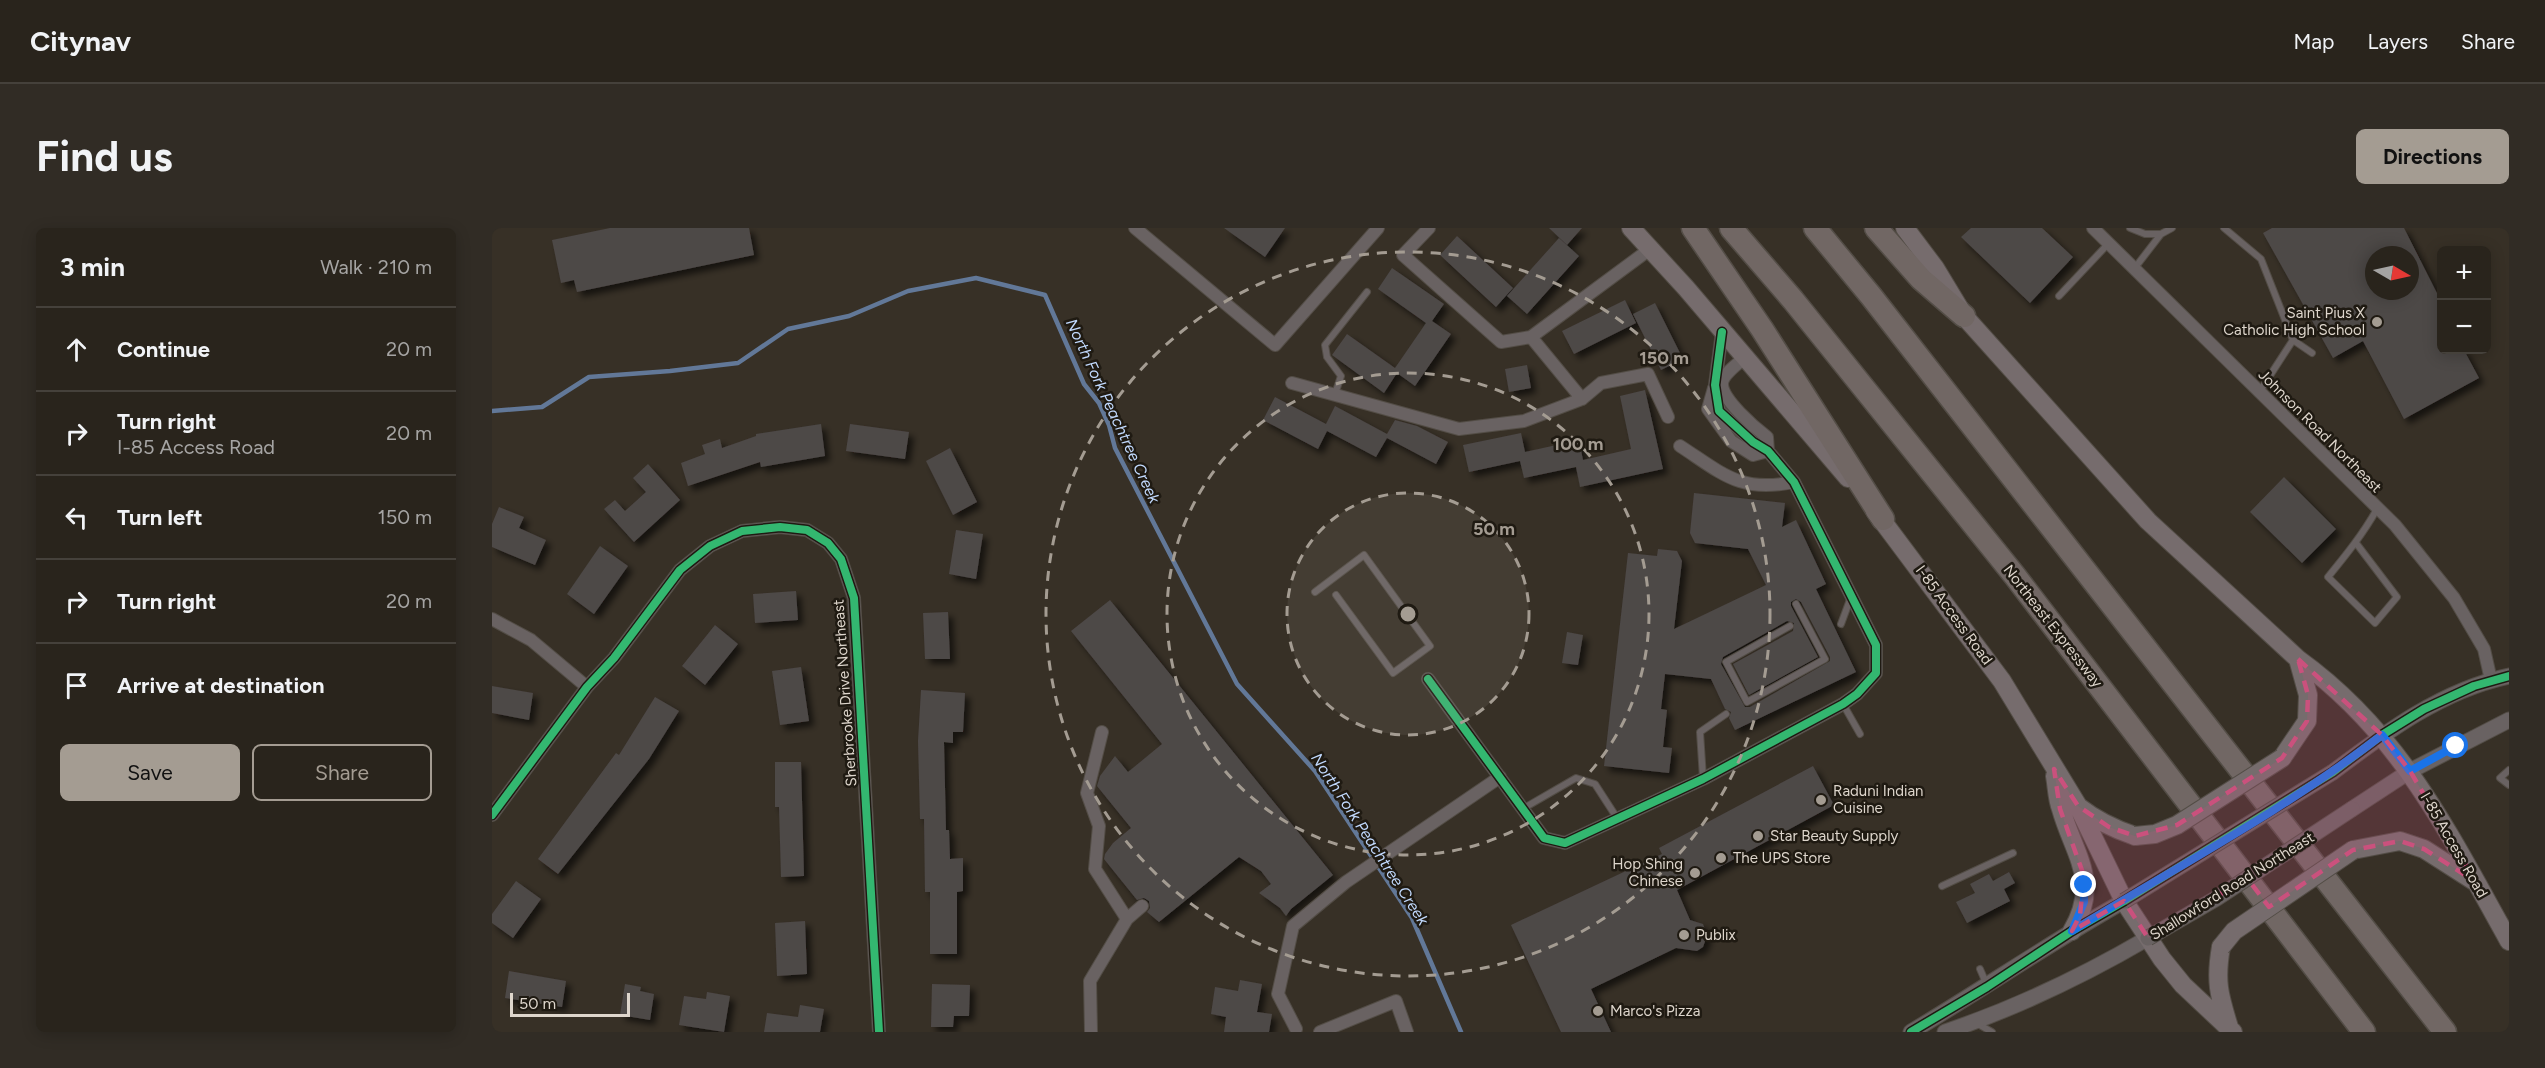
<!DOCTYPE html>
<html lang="en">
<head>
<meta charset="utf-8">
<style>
	body { margin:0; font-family:Figtree,sans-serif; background:#312c25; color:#f1f3f6 }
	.controls { position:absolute; right:18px; top:18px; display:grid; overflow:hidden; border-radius:9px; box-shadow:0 3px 15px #0003 }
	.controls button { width:54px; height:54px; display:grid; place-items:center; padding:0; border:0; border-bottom:2px solid #45413b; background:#29241c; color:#f1f3f6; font:30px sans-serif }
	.compass { position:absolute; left:1873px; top:18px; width:54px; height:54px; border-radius:50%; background:#29241c; box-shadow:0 3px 15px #0003; rotate:99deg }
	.scale { position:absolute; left:18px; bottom:15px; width:120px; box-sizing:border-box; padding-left:6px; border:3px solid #ded6cc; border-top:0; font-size:16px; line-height:21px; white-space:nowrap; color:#ded6cc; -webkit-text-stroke:4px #1f1a12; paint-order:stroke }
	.stop { position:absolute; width:18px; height:18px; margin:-14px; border:4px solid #1a73e8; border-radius:50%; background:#fff }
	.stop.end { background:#1a73e8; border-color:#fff; box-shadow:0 2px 6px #0008 }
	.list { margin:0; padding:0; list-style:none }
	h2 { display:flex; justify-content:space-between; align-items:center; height:78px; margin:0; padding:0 24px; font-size:26px }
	h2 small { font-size:20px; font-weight:400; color:#a5a4a3 }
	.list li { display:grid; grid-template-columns:39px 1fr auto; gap:18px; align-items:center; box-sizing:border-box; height:84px; padding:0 24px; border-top:2px solid #45413b }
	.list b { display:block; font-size:22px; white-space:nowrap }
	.list p { margin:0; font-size:20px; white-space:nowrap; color:#a5a4a3 }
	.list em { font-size:20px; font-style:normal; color:#a5a4a3 }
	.actions { display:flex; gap:12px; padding:18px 24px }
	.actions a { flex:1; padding:14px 0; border:2px solid #a49c92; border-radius:9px; text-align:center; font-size:21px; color:#a49c92 }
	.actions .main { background:#a49c92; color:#111 }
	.icon { flex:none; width:33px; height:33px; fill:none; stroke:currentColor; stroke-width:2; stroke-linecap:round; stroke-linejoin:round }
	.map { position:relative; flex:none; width:2017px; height:804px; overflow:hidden; border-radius:9px }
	header { display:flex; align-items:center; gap:36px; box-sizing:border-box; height:84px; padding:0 30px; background:#29241c; border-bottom:2px solid #45413b }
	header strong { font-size:28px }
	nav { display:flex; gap:33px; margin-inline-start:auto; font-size:21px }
	.intro { display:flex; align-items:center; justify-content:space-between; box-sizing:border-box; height:144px; padding:0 36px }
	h1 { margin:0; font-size:42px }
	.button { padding:15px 27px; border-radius:9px; background:#a49c92; color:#111; font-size:21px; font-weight:700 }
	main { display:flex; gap:36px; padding:0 36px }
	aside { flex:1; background:#29241c; border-radius:9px; box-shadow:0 3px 15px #0003 }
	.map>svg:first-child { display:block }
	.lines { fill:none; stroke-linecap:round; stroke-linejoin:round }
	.stream { stroke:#627898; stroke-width:4.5 }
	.building { fill:#4d4847; fill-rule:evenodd; filter:url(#shadow) }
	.service-casing { stroke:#534d46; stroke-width:8 }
	.minor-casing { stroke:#534d46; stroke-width:14 }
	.tertiary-casing { stroke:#534d46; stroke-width:17 }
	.secondary-casing { stroke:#534d46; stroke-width:20 }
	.motorway-casing { stroke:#534d46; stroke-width:25 }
	.service { stroke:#696262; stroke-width:6 }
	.minor { stroke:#696262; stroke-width:12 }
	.tertiary { stroke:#696262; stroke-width:15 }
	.secondary { stroke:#766c6d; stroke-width:18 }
	.motorway { stroke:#716764; stroke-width:22 }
	.tertiary-bridge-casing { stroke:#534d46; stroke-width:17; stroke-linecap:butt }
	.secondary-bridge-casing { stroke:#534d46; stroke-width:20; stroke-linecap:butt }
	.tertiary-bridge { stroke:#696262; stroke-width:15 }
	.secondary-bridge { stroke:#766c6d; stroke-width:18 }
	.cycleway-casing { stroke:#1f1a12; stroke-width:11 }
	.cycleway { stroke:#33b770; stroke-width:8 }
	.route { stroke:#1a73e8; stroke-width:8 }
	.marked { fill:#ca517d; fill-opacity:0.2; stroke:#ca517d; stroke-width:4.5; stroke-dasharray:12 8; stroke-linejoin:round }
	.ring { fill:none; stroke:#a49c92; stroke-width:3; stroke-dasharray:10 8 }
	.poi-dot { fill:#a49c92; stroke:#1f1a12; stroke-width:2 }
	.labels { text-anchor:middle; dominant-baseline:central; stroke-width:5; stroke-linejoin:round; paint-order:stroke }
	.poi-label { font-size:15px; fill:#ded6cc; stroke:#1f1a12; text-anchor:start }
	.street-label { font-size:15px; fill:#ded6cc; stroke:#1f1a12 }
	.water-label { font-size:16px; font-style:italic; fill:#c1d9fd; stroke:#1f1a12 }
	.centre { fill:#a49c92; stroke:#1f1a12; stroke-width:3 }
	.ring-label { font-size:18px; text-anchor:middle; font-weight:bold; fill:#a49c92; stroke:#1f1a12; stroke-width:5; stroke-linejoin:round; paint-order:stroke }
</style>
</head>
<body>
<header>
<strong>Citynav</strong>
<nav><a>Map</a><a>Layers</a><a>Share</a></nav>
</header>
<div class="intro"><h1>Find us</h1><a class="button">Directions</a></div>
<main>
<aside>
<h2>3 min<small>Walk · 210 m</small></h2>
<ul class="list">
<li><svg class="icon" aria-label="ahead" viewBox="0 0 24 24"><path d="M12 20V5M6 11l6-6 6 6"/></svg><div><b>Continue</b></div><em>20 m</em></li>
<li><svg class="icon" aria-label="right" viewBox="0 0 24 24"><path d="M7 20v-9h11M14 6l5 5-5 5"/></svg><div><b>Turn right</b><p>I-85 Access Road</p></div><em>20 m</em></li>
<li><svg class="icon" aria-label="left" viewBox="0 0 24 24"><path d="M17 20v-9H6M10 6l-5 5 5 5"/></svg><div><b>Turn left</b></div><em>150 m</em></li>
<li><svg class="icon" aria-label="right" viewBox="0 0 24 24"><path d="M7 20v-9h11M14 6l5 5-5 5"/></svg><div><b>Turn right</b></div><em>20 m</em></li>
<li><svg class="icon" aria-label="arrive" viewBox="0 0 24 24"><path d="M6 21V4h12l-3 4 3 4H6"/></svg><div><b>Arrive at destination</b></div></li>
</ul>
<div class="actions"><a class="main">Save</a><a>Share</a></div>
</aside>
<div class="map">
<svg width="2017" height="804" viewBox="0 0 2017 804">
	<defs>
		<filter id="shadow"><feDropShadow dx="5" dy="5" stdDeviation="3" flood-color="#0009"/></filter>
	</defs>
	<rect width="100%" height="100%" fill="#373026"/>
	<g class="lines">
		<path class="stream" d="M0,183L50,179L97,149L178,143L246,135L296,101L357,88L416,63L484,50L553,67L592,156L607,175L617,197L623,220L745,456L823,543L920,690L969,804"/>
	</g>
	<path class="building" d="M118,0H257L262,27L85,64L82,52L69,55L60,12Z
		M732,0H793L773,29Z
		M1057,0H1090L1075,17Z
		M1479,0H1550L1581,29L1538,75L1469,9Z
		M1780,0H1912L1950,75V122H1972L1987,150L1912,191L1871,113L1841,130L1771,5ZM1882,27H1918V63H1882Z
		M965,8L1021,60L1004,79L948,27Z
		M1067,10L1087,28L1035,86L1015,68Z
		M900,40L952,76L940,93L959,106L923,158L905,145L892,165L840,127L855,106L903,140L934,95L886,61Z
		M1133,72L1144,95L1082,126L1070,103Z
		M1163,75L1191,131L1169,142L1141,86Z
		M1035,137L1039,160L1017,164L1013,141Z
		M1153,162L1171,241L1088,259L1084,239L1032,250L1028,233L977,244L971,217L1029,205L1033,224L1087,212L1091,232L1139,221L1128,168Z
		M783,169L834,196L843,178L895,206L903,192L925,198L956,214L944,236L895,210L884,229L835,203L826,221L771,192Z
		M329,196L333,228L269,239L268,234L196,258L189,235L213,226L210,217L228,211L230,220L264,208V206Z
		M358,196L417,204L413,231L354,223Z
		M458,220L485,274L461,287L434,233Z
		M156,236L188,272L142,314L112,281L123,272L133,283L154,264L141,250Z
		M1792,249L1844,301L1810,335L1758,284Z
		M1202,265L1293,275L1290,299L1304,292L1334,356L1324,361L1364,444L1243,502L1237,490L1239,484L1233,481L1219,451L1173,446L1169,481L1175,482L1171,519L1180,520L1177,545L1112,538L1136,325L1165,328L1166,321L1185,323L1190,333L1182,401L1274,357L1256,321L1203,315L1198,305ZM1304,371L1309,374L1338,429V433L1258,479H1253L1229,436L1231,429L1295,393L1302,395L1301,403L1241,436L1257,467L1326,429L1299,378V374Z
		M7,279L32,289L27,300L54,312L43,337L0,319V296Z
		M464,302L491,306L484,351L457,346Z
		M108,318L136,338L102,386L75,366Z
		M304,363L306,392L263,395L261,366Z
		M618,372L841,647L799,681L794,688L788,680L767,665L779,656L769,643L747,629L667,694L655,684L658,680L657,673L652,670L645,672L612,631L613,626L621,615L639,600L605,558L608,548L623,528L636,544L670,516L579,403Z
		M456,384L458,431H433L431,385Z
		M223,397L246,416L213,457L190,438Z
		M1075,404L1091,407L1086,437L1070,435Z
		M309,439L317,493L288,497L280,443Z
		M0,458L41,465L37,492L0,485Z
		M429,462L473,465L471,504H461V515L452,514L454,602H457L458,631L471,630V663L465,664V726H438V664H433L432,591H428L426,513Z
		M163,469L187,483L157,531L66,646L46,631L124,525L127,527Z
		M283,534H309L312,648L289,649L287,579H283Z
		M1321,538L1342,577L1185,662L1198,692L1211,696L1215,708L1211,719L1205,723L1184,720L1099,761L1119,804H1069L1019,697L1170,626L1167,620Z
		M1517,644L1523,655L1512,661L1518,673L1475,695L1464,674L1483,665L1478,656L1497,646L1501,653Z
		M24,653L49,671L21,710L0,695V686Z
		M313,693L315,746L285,748L283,695Z
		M17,743L74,753L70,779L13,770Z
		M748,752L770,756L765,784L780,786L777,804H732L734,789L719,786L723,759L746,763Z
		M133,756L149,759L148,763L162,766L158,792L128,787Z
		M440,756L478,757L477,788H462L461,799H439Z
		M215,764L238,768L232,804L187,797L192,768L214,771Z
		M308,777L332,781L328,804H272L275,785L306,789Z"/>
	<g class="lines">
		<g class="service-casing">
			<path id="service" d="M1638,0L1653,6H1669
				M1732,0L1769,31L1801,112L1768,163
				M1642,41L1669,6L1680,0
				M1567,68L1616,16
				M1801,112L1820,125
				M843,166L849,148L835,129L833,117L875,64
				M1864,315L1905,369L1883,395L1836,349C1854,327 1871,306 1885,281
				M823,364L872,327L938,418L901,445L844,367
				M1349,396L1359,369
				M1298,398L1234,434L1255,474L1333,431L1304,376
				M1351,476L1368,506
				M2017,542L2008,550L2017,557
				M1211,550L1208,504L1234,486
				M1032,580L1084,550L1103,556L1125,590
				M1450,658L1521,625
				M1488,741L1494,755
				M1486,796L1500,804"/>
		</g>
		<g class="minor-casing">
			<path id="minor" d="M643,0L783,117L886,0
				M937,0L911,27L1009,114L1039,109L1158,21
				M1601,0L1903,297L1962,370L1992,421L1999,452
				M1039,109L1090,171
				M1252,130C1246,136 1231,146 1230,155C1229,171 1263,200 1275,209L1276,223
				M800,155L967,201L1032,193L1090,171L1109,155L1156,146L1176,189
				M1222,160L1216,181L1239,213L1261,227L1276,223
				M1188,218C1231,246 1248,265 1302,254
				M0,391L39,412L95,459
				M936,451L1052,610L1073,615L1211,551L1351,476L1365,466L1384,445V417L1302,254L1276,223L1261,214L1227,183L1223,157L1230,104
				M0,587L95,459L122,430L188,342L218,318L250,303L288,299L315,302L336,315L349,331L362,370L387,804
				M635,691L650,678
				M804,801L786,766L801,698L854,654L1008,549
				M599,804L598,753L635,691L603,641L607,598L595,565L610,504
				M828,804L904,773L915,804"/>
		</g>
		<g class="tertiary-casing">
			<path id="tertiary" d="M1841,544C1894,504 1950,462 2017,448
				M1860,581L1918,543L2017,492
				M1419,804C1491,761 1559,714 1632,673
				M1453,804C1524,780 1591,748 1656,710"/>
		</g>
		<g class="secondary-casing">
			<path id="secondary" d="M1139,0L1194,60L1356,250
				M1413,0L1443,40L1472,88L1656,293L1806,431C1909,505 1957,606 2017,713
				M1383,283L1510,453L1586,578L1632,673L1670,731L1691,757L1741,804
				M1790,530L1815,493L1816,467L1806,431
				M1563,548C1565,559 1565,571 1569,581C1582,627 1609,653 1580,703
				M1587,579C1605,593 1622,601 1643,608
				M1861,622L1908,613L1932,621L1982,653
				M1729,719C1723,753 1727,767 1737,799"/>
		</g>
		<g class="motorway-casing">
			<path id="motorway" d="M1201,0L1270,101L1391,291
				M1239,0L1301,72L1523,348L1872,804
				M1323,0L1379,68L1953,804
				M1384,0L1429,51L1472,88"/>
		</g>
		<use href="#service" class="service"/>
		<use href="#minor" class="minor"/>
		<use href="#tertiary" class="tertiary"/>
		<use href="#secondary" class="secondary"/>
		<use href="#motorway" class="motorway"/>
		<g class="tertiary-bridge-casing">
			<path id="tertiary-bridge" d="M1632,673L1841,544
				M1656,710L1725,670L1860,581"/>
		</g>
		<g class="secondary-bridge-casing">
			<path id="secondary-bridge" d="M1643,608L1663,606L1685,597L1790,530
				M1729,719L1742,703L1861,622"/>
		</g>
		<use href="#tertiary-bridge" class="tertiary-bridge"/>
		<use href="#secondary-bridge" class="secondary-bridge"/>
		<g class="cycleway-casing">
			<path id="cycleway" d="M936,451L1052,610L1073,615L1211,551L1351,476L1365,466L1384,445V417L1302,254L1276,223L1261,214L1227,183L1223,157L1230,104
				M0,587L95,459L122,430L188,342L218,318L250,303L288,299L315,302L336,315L349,331L362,370L387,804
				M1419,804L1495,759L1580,703L1632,673L1841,544L1890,507L1932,481L1982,458L2017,448"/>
		</g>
		<use href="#cycleway" class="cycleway"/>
	</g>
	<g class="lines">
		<path class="route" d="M1592,657V674L1580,703C1684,639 1793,582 1890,507L1918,543L1964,518"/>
	</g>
	<path class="marked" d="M1806,431L1890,507L1918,543L1984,654L1932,621L1908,613L1861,622L1777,679L1755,650L1656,710L1632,673L1580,703L1588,687L1592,648L1568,581L1562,541L1586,578L1617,599L1643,608L1685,597L1790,530L1815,493L1816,467Z"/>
	<circle cx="916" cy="386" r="121" fill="#a49c92" fill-opacity=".12"/>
	<g class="ring">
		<circle cx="916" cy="386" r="121"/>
		<circle cx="916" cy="386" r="241"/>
		<circle cx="916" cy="386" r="362"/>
	</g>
	<g class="poi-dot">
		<circle cx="1885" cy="94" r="6"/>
		<circle cx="1329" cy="572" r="6"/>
		<circle cx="1266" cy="608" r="6"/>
		<circle cx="1229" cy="630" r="6"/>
		<circle cx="1203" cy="645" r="6"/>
		<circle cx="1192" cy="707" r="6"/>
		<circle cx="1106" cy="783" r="6"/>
	</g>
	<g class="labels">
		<g class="poi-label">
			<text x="1873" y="85" text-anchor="end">Saint Pius X<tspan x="1873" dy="17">Catholic High School</tspan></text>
			<text x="1341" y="563">Raduni Indian<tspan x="1341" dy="17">Cuisine</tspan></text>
			<text x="1278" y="608">Star Beauty Supply</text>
			<text x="1241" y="630">The UPS Store</text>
			<text x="1191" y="636" text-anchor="end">Hop Shing<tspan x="1191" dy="17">Chinese</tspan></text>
			<text x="1204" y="707">Publix</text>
			<text x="1118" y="783">Marco's Pizza</text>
		</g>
		<g class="street-label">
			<text transform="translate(1828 203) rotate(45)">Johnson Road Northeast</text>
			<text transform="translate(1462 387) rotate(54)">I-85 Access Road</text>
			<text transform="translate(1561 398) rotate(52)">Northeast Expressway</text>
			<text transform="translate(353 465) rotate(-94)">Sherbrooke Drive Northeast</text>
			<text transform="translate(1962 617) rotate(60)">I-85 Access Road</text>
			<text transform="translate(1740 658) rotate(-32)">Shallowford Road Northeast</text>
		</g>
		<g class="water-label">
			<text transform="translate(621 183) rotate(65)">North Fork Peachtree Creek</text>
			<text transform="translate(878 611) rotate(57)">North Fork Peachtree Creek</text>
		</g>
	</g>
	<circle cx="916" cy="386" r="9" class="centre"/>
	<g class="ring-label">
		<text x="1172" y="136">150 m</text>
		<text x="1086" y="222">100 m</text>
		<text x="1002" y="307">50 m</text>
	</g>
</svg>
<div class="controls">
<button>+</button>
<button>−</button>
</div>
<svg class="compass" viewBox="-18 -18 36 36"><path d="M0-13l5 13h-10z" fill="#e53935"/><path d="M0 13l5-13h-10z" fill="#a5a4a3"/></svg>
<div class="scale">50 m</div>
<div class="stop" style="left:1964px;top:518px"></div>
<div class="stop end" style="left:1592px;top:657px"></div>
</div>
</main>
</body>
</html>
